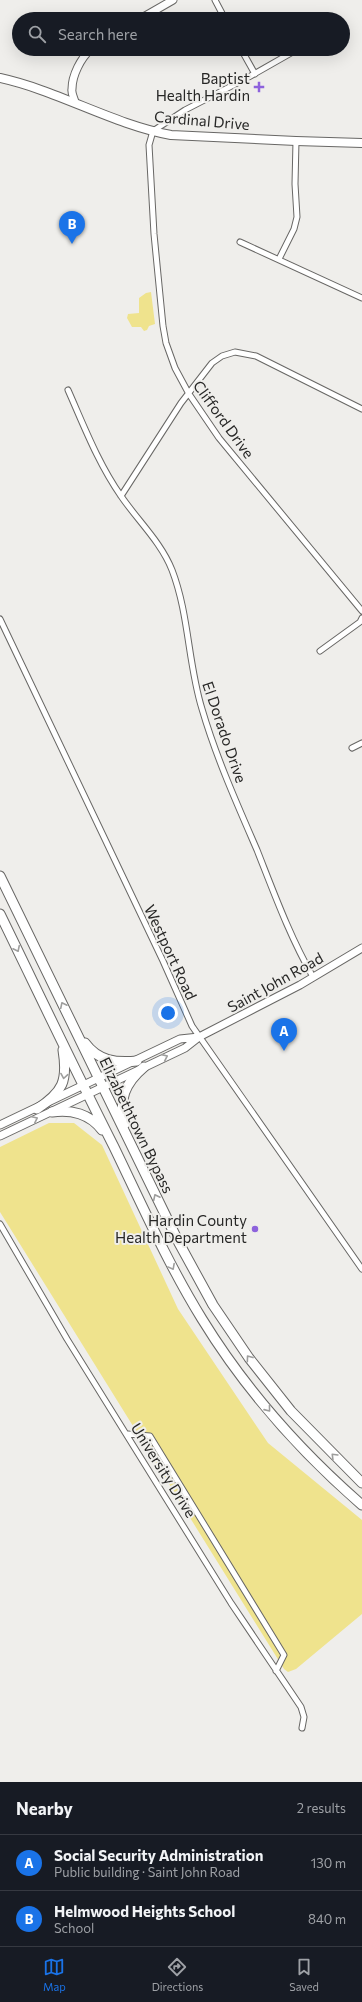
<!DOCTYPE html>
<html lang="en">
<head>
<meta charset="utf-8">
<style>
	body { margin:0; font-family:Commissioner,sans-serif; background:#20242c; color:#f1f3f6 }
	.you { position:absolute; left:168px; top:1013px; width:14px; height:14px; margin:-10px; border:3px solid #fff; border-radius:50%; background:#1a73e8; box-shadow:0 0 0 6px #1a73e833 }
	.badge { display:grid; place-items:center; width:26px; height:26px; border-radius:50%; background:#1a73e8; color:#fff; font-size:13px; font-weight:700 }
	.pin { position:absolute; translate:-50% -33px; filter:drop-shadow(0 1px 2px #0008) }
	.pin::after { content:''; position:absolute; top:21px; width:14px; height:12px; background:inherit; clip-path:polygon(0 0,100% 0,50% 100%) }
	.list { margin:0; padding:0; list-style:none }
	h2 { display:flex; justify-content:space-between; align-items:center; height:52px; margin:0; padding:0 16px; font-size:17px }
	h2 small { font-size:13px; font-weight:400; color:#9ea1a6 }
	.list li { display:grid; grid-template-columns:26px 1fr auto; gap:12px; align-items:center; box-sizing:border-box; height:56px; padding:0 16px; border-top:1px solid #363941 }
	.list b { display:block; font-size:15px; white-space:nowrap }
	.list p { margin:0; font-size:13px; white-space:nowrap; color:#9ea1a6 }
	.list em { font-size:13px; font-style:normal; color:#9ea1a6 }
	.icon { flex:none; width:22px; height:22px; fill:none; stroke:currentColor; stroke-width:2; stroke-linecap:round; stroke-linejoin:round }
	.map { position:relative; flex:none; width:362px; height:1782px; overflow:hidden }
	.search { position:absolute; background:#171b24; box-shadow:0 4px 16px #0002; left:12px; right:12px; top:12px; height:44px; display:flex; align-items:center; gap:10px; box-sizing:border-box; padding:0 14px; border-radius:22px; color:#9ea1a6; font-size:15px }
	.sheet { height:164px; background:#171b24 }
	nav { display:flex; justify-content:space-around; align-items:center; box-sizing:border-box; height:56px; border-top:1px solid #363941; background:#171b24; font-size:11px; color:#9ea1a6 }
	nav a { display:grid; justify-items:center; gap:2px }
	nav .on { color:#1a73e8 }
	.map>svg:first-child { display:block }
	.green { fill:#efe38d }
	.lines { fill:none; stroke-linecap:round; stroke-linejoin:round }
	.street-casing { stroke:#686765; stroke-width:7 }
	.secondary-casing { stroke:#686765; stroke-width:9 }
	.primary-casing { stroke:#686765; stroke-width:10 }
	.highway-casing { stroke:#686765; stroke-width:11 }
	.street { stroke:#fff; stroke-width:5 }
	.secondary { stroke:#fff; stroke-width:7 }
	.primary { stroke:#fff; stroke-width:8 }
	.highway { stroke:#fff; stroke-width:9 }
	.oneway { stroke:#9e9e9d }
	.poi-dot { fill:#8d62dc; stroke:#efeeeb; stroke-width:1.5 }
	.labels { text-anchor:middle; dominant-baseline:central; stroke-width:4; stroke-linejoin:round; paint-order:stroke }
	.poi-label { font-size:15px; fill:#272726; stroke:#efeeeb; text-anchor:end }
	.street-label { font-size:15px; fill:#272726; stroke:#efeeeb }
</style>
</head>
<body>
<div class="map">
<svg width="362" height="1782" viewBox="0 0 362 1782">
	<rect width="100%" height="100%" fill="#efeeeb"/>
	<path class="green" d="M151,292L155,324L149,326L147,330L144,331L141,327H132L127,318L128,314L139,313V298L146,293Z
		M49,1123H74L102,1145L178,1309L268,1443L362,1520V1614L296,1669L288,1672L284,1669L0,1212V1147Z"/>
	<g class="lines">
		<g class="street-casing">
			<path id="street" d="M215,0L225,19
				M241,49L255,74
				M298,49L247,78L185,110L153,131L149,145L154,234L163,326L166,343L175,368L189,394L219,438L362,611
				M240,242L362,298
				M279,259L294,229L297,217L295,184L296,141
				M68,390C84,426 98,463 121,496C138,521 161,542 172,570C189,614 188,664 202,709C216,757 237,804 257,850C274,893 290,937 313,977
				M121,496L181,403L212,363L222,356L235,352L256,356L362,409
				M0,619L163,961L192,1026L362,1269
				M320,651L360,622L362,618
				M352,748L362,743
				M0,1224L67,1339L231,1603L301,1707L304,1717L302,1728
				M128,1434L150,1436L284,1655L276,1671"/>
		</g>
		<g class="secondary-casing">
			<path id="secondary" d="M140,19L173,0
				M75,102C74,98 71,93 72,89C72,75 81,58 91,49
				M0,1125L180,1039L199,1037
				M0,1136L185,1048L199,1037L300,985L362,948"/>
		</g>
		<g class="primary-casing">
			<path id="primary" d="M0,78C59,91 112,124 171,135L296,141L362,143"/>
		</g>
		<g class="highway-casing">
			<path id="highway" d="M0,876L179,1243L213,1305L249,1358L291,1411L362,1483
				M0,914C38,992 75,1070 114,1147C142,1205 168,1264 202,1319C245,1389 300,1451 362,1505
				M85,1043C98,1061 116,1063 137,1061
				M37,1109C63,1092 68,1081 63,1050
				M52,1112C71,1109 90,1114 102,1130
				M125,1124C118,1100 125,1083 144,1067"/>
		</g>
		<use href="#street" class="street"/>
		<use href="#secondary" class="secondary"/>
		<use href="#primary" class="primary"/>
		<use href="#highway" class="highway"/>
	</g>
	<defs><path id="oneway-chevron" d="M-2-3.5L2.5 0L-2 3.5" fill="none" stroke-width="1.6" stroke-linecap="round" stroke-linejoin="round"/></defs>
	<g class="oneway">
		<use href="#oneway-chevron" transform="translate(17 949) rotate(64)"/>
		<use href="#oneway-chevron" transform="translate(63 1005) rotate(-116)"/>
		<use href="#oneway-chevron" transform="translate(165 1057) rotate(-24)"/>
		<use href="#oneway-chevron" transform="translate(64 1076) rotate(99)"/>
		<use href="#oneway-chevron" transform="translate(35 1119) rotate(-25)"/>
		<use href="#oneway-chevron" transform="translate(156 1197) rotate(-116)"/>
		<use href="#oneway-chevron" transform="translate(172 1267) rotate(62)"/>
		<use href="#oneway-chevron" transform="translate(249 1358) rotate(-126)"/>
		<use href="#oneway-chevron" transform="translate(268 1409) rotate(51)"/>
		<use href="#oneway-chevron" transform="translate(334 1456) rotate(-135)"/>
	</g>
	<g class="poi-dot">
		<path d="M257 81h4v4h4v4h-4v4h-4v-4h-4v-4h4z"/>
		<circle cx="255" cy="1229" r="4"/>
	</g>
	<g class="labels">
		<g class="poi-label">
			<text x="250" y="78">Baptist<tspan x="250" dy="17">Health Hardin</tspan></text>
			<text x="247" y="1220">Hardin County<tspan x="247" dy="17">Health Department</tspan></text>
		</g>
		<g class="street-label">
			<text transform="translate(202 120) rotate(5)">Cardinal Drive</text>
			<text transform="translate(224 419) rotate(54)">Clifford Drive</text>
			<text transform="translate(225 732) rotate(71)">El Dorado Drive</text>
			<text transform="translate(171 952) rotate(65)">Westport Road</text>
			<text transform="translate(275 982) rotate(-29)">Saint John Road</text>
			<text transform="translate(137 1125) rotate(64)">Elizabethtown Bypass</text>
			<text transform="translate(164 1470) rotate(58)">University Drive</text>
		</g>
	</g>
</svg>
<div class="you"></div>
<div class="pin badge" style="left:284px;top:1051px">A</div>
<div class="pin badge" style="left:72px;top:244px">B</div>
<div class="search"><svg class="icon" aria-label="search" viewBox="0 0 24 24"><circle cx="10" cy="10" r="6"/><path d="M15 15l6 6"/></svg>Search here</div>
</div>
<section class="sheet">
<h2>Nearby<small>2 results</small></h2>
<ul class="list">
<li><span class="badge">A</span><div><b>Social Security Administration</b><p>Public building · Saint John Road</p></div><em>130 m</em></li>
<li><span class="badge">B</span><div><b>Helmwood Heights School</b><p>School</p></div><em>840 m</em></li>
</ul>
</section>
<nav>
<a class="on"><svg class="icon" aria-label="map" viewBox="0 0 24 24"><path d="M3 6l6-2 6 2 6-2v14l-6 2-6-2-6 2zM9 4v14M15 6v14"/></svg>Map</a>
<a><svg class="icon" aria-label="directions" viewBox="0 0 24 24"><path d="M12 3l9 9-9 9-9-9zM9 14v-3h6M13 9l2 2-2 2"/></svg>Directions</a>
<a><svg class="icon" aria-label="saved" viewBox="0 0 24 24"><path d="M7 4h10v16l-5-4-5 4z"/></svg>Saved</a>
</nav>
</body>
</html>
